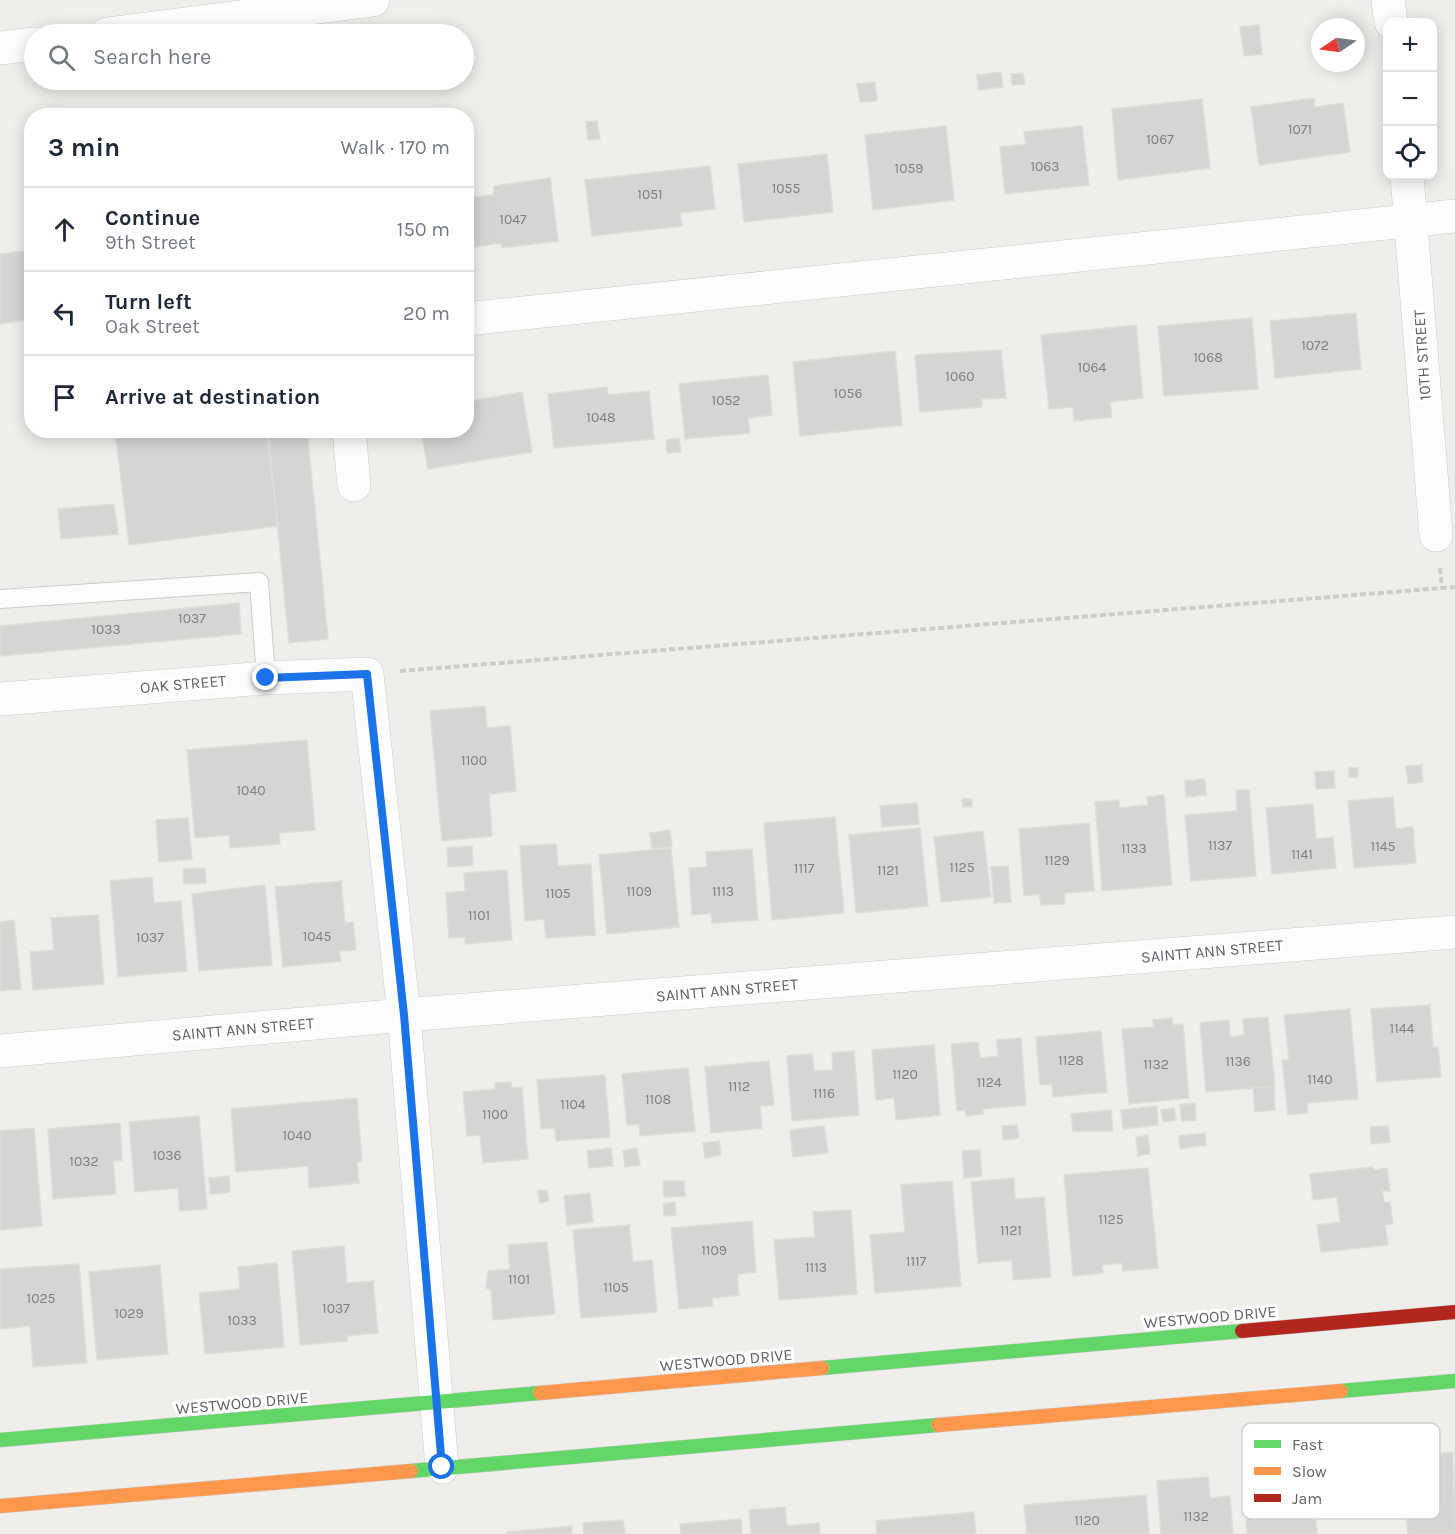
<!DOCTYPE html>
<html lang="en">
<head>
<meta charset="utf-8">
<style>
	body { margin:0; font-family:Karla,sans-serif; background:#f2f2f3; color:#1f2937 }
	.controls { position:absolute; right:18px; top:18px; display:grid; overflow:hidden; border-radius:12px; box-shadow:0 3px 15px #0003 }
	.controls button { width:54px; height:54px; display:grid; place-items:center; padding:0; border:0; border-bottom:2px solid #e0e1e3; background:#fff; color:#1f2937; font:30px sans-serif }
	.compass { position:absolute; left:1311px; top:18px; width:54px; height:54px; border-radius:50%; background:#fff; box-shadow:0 3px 15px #0003; rotate:257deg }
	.stop { position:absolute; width:18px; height:18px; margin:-14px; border:4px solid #1a73e8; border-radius:50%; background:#fff }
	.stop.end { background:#1a73e8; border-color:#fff; box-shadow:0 2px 6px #0008 }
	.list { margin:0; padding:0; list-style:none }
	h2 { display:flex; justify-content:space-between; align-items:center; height:78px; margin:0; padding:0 24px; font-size:26px }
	h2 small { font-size:20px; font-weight:400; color:#747a83 }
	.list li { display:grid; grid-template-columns:39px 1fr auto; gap:18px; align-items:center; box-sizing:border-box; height:84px; padding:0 24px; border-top:2px solid #e0e1e3 }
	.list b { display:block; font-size:22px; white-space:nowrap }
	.list p { margin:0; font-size:20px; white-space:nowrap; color:#747a83 }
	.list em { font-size:20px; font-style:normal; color:#747a83 }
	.icon { flex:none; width:33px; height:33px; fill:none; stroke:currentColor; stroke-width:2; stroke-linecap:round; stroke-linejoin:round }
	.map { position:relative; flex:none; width:1455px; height:1534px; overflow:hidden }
	.search { position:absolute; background:#fff; box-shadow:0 3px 15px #0003; left:24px; top:24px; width:450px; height:66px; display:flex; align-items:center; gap:15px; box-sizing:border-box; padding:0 21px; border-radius:33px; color:#747a83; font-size:22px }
	.panel { position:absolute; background:#fff; box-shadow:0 3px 15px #0003; left:24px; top:108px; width:450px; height:330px; border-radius:24px }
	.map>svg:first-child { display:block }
	.building { fill:#d6d5d3; stroke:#deddd9; stroke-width:1.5 }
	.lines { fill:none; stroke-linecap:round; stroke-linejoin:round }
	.lane-casing { stroke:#cbcccc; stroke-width:20 }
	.street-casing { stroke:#cbcccc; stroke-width:34 }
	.fast-casing { stroke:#cacacb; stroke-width:15 }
	.slow-casing { stroke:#cacacb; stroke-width:15 }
	.jam-casing { stroke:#cacacb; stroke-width:15 }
	.path { stroke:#cacfcc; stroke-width:4; stroke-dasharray:6 3; stroke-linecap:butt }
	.lane { stroke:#fdfcfc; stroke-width:18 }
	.street { stroke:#fdfcfc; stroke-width:33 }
	.fast { stroke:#63d668; stroke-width:14 }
	.slow { stroke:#ff974d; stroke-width:14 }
	.jam { stroke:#b3261e; stroke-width:14 }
	.route { stroke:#1a73e8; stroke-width:8 }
	.labels { text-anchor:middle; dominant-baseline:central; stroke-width:6; stroke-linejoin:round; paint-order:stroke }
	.number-label { font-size:14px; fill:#7e8184 }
	.street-label { font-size:16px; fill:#5f6368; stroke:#fff }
	.key { fill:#fff; stroke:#cfd0d2; stroke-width:1.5 }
	.key-label { font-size:16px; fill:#5f6368 }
</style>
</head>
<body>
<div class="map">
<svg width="1455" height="1534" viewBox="0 0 1455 1534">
	<rect width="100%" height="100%" fill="#efeeea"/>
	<path class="building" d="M1259,25L1262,54L1244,56L1240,27Z
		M1001,72L1003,87L978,90L977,75Z
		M1023,73L1025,84L1012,85L1011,74Z
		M875,82L877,101L860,102L857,84Z
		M1314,98L1315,107L1343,103L1350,152L1259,165L1251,107Z
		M1202,99L1210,168L1118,180L1112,109Z
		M597,121L600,139L588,140L586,122Z
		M946,126L954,200L873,210L865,135Z
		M1082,126L1089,185L1005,194L1000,147L1026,144L1024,132Z
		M827,154L833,212L744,222L738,164Z
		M710,166L715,209L680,213L682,226L592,236L585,180Z
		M550,178L558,241L502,248V243L474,247L468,198L493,195L494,186Z
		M32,250V319L0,324V254Z
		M1356,313L1361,369L1275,378L1270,321Z
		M1252,318L1258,389L1164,396L1158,326Z
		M1136,325L1143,398L1110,402L1112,417L1074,421L1073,407L1049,409L1041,335Z
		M1001,350L1006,398L982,399V407L920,412L915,355Z
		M895,351L902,425L800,436L793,362Z
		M768,375L772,415L748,418L750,433L685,439L679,384Z
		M607,387L608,395L649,391L654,439L554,448L548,394Z
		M522,392L532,452L428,469L421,430H466V402Z
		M115,430H266L278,526L129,545Z
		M268,430H307L328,639L289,643Z
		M679,438L681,452L667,453L666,440Z
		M114,504L118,534L61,539L58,509Z
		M239,603L241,634L0,656V626Z
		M485,706L487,728L510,726L516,791L489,794L492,836L442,841L430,711Z
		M307,740L315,830L279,833L280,844L230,848L229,835L195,838L187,750Z
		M1422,765L1423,782L1408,784L1406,766Z
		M1349,768H1358V777H1349Z
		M1334,771L1335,788L1316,789L1315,772Z
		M1205,779L1206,795L1186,797L1185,781Z
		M1236,790H1249L1256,876L1191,881L1185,815L1237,811Z
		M1164,795L1172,885L1102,891L1095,802L1119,800V808L1148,805L1147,797Z
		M1393,797L1396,829L1413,827L1416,863L1354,868L1348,801Z
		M962,799H972V807H963Z
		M917,803L919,824L882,827L880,806Z
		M1313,804L1316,839L1333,837L1336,868L1272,874L1266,808Z
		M835,817L844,913L772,920L764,823Z
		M188,818L192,859L159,862L156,820Z
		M1089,823L1094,891L1064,893L1065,904L1041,905L1039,894L1024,896L1019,829Z
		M920,828L928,906L856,913L849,835Z
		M670,830L672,847L652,849L650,833Z
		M983,831L991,897L941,902L934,837Z
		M556,844L558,866L591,864L595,935L546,938L544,919L525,921L520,846Z
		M472,846L473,865L448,867L447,848Z
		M671,848L679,927L607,934L599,855Z
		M752,849L758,920L712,923L711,913L692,915L689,868L707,867L706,852Z
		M1008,866L1011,902L994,903L991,867Z
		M205,868L206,883L184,884L183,869Z
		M507,870L512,940L465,944V937L449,938L446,893L465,891L464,873Z
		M152,877L154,903L181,901L187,971L118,977L110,881Z
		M341,881L345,923L353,922L356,950L339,951L341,961L283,967L275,887Z
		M265,885L272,965L199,971L192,894Z
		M98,915L104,984L33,990L30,952L54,950L51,918Z
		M14,920L21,989L0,991V922Z
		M1430,1005L1433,1047H1438L1441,1077L1377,1082L1371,1009Z
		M1350,1009L1358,1099L1307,1103L1308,1113L1288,1115L1282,1060H1289L1284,1015Z
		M1268,1017L1275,1086L1206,1092L1200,1023L1229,1020L1230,1037L1244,1035L1243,1019Z
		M1172,1018L1173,1025L1183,1024L1189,1098L1129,1104L1122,1029L1154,1027L1153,1020Z
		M1101,1031L1107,1092L1053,1097L1052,1084L1040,1085L1036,1037Z
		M1021,1038L1026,1105L983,1109V1114L966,1116L965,1110L957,1111L951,1044L978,1042L980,1058L998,1056L997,1040Z
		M934,1045L940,1115L896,1120L894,1098L876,1100L872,1050Z
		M854,1051L859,1115L792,1121L787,1056L812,1054L814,1071L833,1070L832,1053Z
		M769,1061L774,1105L760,1106L762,1128L711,1133L705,1067Z
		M688,1068L695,1131L640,1136L639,1124L627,1125L622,1074Z
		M605,1075L610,1137L556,1141L555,1128L541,1129L537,1080Z
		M511,1082V1088L522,1087L528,1159L483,1163L480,1135L467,1136L463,1092L495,1089V1083Z
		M1274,1086L1275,1110L1255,1112L1253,1088Z
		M357,1098L362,1161L357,1162L359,1183L309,1188L308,1166L236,1172L231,1109Z
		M1195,1103L1196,1120L1182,1121L1180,1105Z
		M1157,1106L1158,1125L1123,1129L1121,1110Z
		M1174,1108L1176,1120L1163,1122L1161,1110Z
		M1111,1110L1113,1131H1073L1071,1114Z
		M199,1116L207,1209L180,1211L178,1188L135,1192L129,1122Z
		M120,1123L122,1160L113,1161L116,1194L53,1199L48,1129Z
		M1017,1125L1019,1138L1003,1140L1002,1126Z
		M824,1126L828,1153L793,1157L790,1130Z
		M1388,1126L1390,1142L1371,1144L1370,1127Z
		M34,1128L42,1226L0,1230V1131Z
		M1205,1133L1206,1145L1180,1149L1179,1136Z
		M1148,1135L1150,1154L1138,1156L1136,1137Z
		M719,1141L721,1155L705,1158L703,1143Z
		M611,1148L613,1166L589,1168L587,1151Z
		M637,1148L640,1165L625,1167L623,1151Z
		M980,1150L982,1176L964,1178L962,1151Z
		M1373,1167L1374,1170L1387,1168L1390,1191H1382L1384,1202H1390L1393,1224L1385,1225L1388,1245L1321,1252L1317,1225L1340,1222L1337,1197L1313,1200L1310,1174Z
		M1148,1168L1158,1268L1123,1271L1122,1263L1102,1265L1103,1273L1073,1276L1064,1175Z
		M229,1176L230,1192L210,1194L209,1178Z
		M1014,1178L1015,1199L1044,1197L1051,1277L1013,1280L1012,1260L978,1263L971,1182Z
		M663,1181H684L685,1196L664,1197Z
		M952,1181L961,1286L875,1293L870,1235L905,1232L901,1185Z
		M547,1190L549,1201L540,1203L538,1191Z
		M590,1193L593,1222L567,1225L564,1196Z
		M675,1202L676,1215L664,1216L663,1204Z
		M851,1210L857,1294L779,1300L774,1240L815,1237L813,1212Z
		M752,1221L756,1272L737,1274L739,1295L712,1298L713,1306L679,1309L671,1228Z
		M629,1225L633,1262L652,1260L657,1312L581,1318L573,1230Z
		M547,1242L555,1314L493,1320L491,1289L486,1288L488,1271L510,1269L508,1245Z
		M344,1246L347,1283L373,1281L378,1333L347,1336V1341L300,1345L292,1251Z
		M277,1263L284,1347L205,1354L199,1293L240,1289L238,1267Z
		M79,1264L87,1363L33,1367L30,1326L0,1329V1269Z
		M160,1265L168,1354L97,1360L89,1272Z
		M1453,1452L1455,1534H1408L1406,1513L1367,1516L1361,1461Z
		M1312,1475L1317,1534H1247L1243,1480Z
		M1208,1477L1210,1498L1230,1496L1233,1534H1161L1157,1481Z
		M1146,1495L1149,1534H1027L1024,1505Z
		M785,1507L787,1526L819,1523L820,1534H751L749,1510Z
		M974,1512L976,1534H877L876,1521Z
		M741,1519L742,1534H681L680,1524Z
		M623,1520L625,1534H584L583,1523Z
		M572,1526V1534H507V1532Z"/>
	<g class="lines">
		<g class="lane-casing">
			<path id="lane" d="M0,599L259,582L266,678"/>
		</g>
		<g class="street-casing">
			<path id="street" d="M1388,0L1391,22
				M107,34L373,0
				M0,48L34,44
				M1407,176L1436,535
				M466,319L1455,216
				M349,430L354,485
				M0,699L266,678L367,674L404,1015L442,1467
				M0,1051L404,1015L1455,932"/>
		</g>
		<g class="fast-casing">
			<path id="fast" d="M822,1368L1242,1331
				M1341,1391L1455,1381
				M0,1440L540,1393
				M411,1471L938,1425"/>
		</g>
		<g class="slow-casing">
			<path id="slow" d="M540,1393L822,1368
				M938,1425L1341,1391
				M0,1506L411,1471"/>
		</g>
		<g class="jam-casing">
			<path id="jam" d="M1242,1331L1455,1312"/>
		</g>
		<path class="path" d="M1440,568L1442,588
			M400,671L1455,587"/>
		<use href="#lane" class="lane"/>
		<use href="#street" class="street"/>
		<use href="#fast" class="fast"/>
		<use href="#slow" class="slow"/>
		<use href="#jam" class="jam"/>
	</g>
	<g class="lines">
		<path class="route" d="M266,678L367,674L404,1015L442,1467"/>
	</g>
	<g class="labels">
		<g class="number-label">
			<text x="1300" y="129">1071</text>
			<text x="1160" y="139">1067</text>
			<text x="1045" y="166">1063</text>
			<text x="909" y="168">1059</text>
			<text x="786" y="188">1055</text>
			<text x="650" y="194">1051</text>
			<text x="513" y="219">1047</text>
			<text x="1315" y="345">1072</text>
			<text x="1208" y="357">1068</text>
			<text x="1092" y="367">1064</text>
			<text x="960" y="376">1060</text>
			<text x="848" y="393">1056</text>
			<text x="726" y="400">1052</text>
			<text x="601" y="417">1048</text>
			<text x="192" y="618">1037</text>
			<text x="106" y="629">1033</text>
			<text x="474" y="760">1100</text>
			<text x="251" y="790">1040</text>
			<text x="1220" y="845">1137</text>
			<text x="1383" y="846">1145</text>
			<text x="1134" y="848">1133</text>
			<text x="1302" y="854">1141</text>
			<text x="1057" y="860">1129</text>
			<text x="962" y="867">1125</text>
			<text x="804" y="868">1117</text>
			<text x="888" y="870">1121</text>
			<text x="639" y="891">1109</text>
			<text x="723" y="891">1113</text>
			<text x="558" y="893">1105</text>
			<text x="479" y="915">1101</text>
			<text x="317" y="936">1045</text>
			<text x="150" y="937">1037</text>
			<text x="1402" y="1028">1144</text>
			<text x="1071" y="1060">1128</text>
			<text x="1238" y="1061">1136</text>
			<text x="1156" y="1064">1132</text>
			<text x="905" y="1074">1120</text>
			<text x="1320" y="1079">1140</text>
			<text x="989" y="1082">1124</text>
			<text x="739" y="1086">1112</text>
			<text x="824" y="1093">1116</text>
			<text x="658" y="1099">1108</text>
			<text x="573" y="1104">1104</text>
			<text x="495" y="1114">1100</text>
			<text x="297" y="1135">1040</text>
			<text x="167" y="1155">1036</text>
			<text x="84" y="1161">1032</text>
			<text x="1111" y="1219">1125</text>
			<text x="1011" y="1230">1121</text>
			<text x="714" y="1250">1109</text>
			<text x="916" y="1261">1117</text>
			<text x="816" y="1267">1113</text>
			<text x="519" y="1279">1101</text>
			<text x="616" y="1287">1105</text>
			<text x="41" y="1298">1025</text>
			<text x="336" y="1308">1037</text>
			<text x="129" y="1313">1029</text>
			<text x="242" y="1320">1033</text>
			<text x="1196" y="1516">1132</text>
			<text x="1087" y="1520">1120</text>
		</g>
		<g class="street-label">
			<text transform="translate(1422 355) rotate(-94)">10TH STREET</text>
			<text transform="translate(183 684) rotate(-5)">OAK STREET</text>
			<text transform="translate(1212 951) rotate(-5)">SAINTT ANN STREET</text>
			<text transform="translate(727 990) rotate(-5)">SAINTT ANN STREET</text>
			<text transform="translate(243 1029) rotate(-5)">SAINTT ANN STREET</text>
			<text transform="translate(1210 1317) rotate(-5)">WESTWOOD DRIVE</text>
			<text transform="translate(726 1360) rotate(-5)">WESTWOOD DRIVE</text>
			<text transform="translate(242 1403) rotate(-5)">WESTWOOD DRIVE</text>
		</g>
	</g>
	<rect x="1242" y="1423" width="198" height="96" rx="9" class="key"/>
	<rect x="1254" y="1440" width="27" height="8" fill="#63d668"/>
	<rect x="1254" y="1467" width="27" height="8" fill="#ff974d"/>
	<rect x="1254" y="1494" width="27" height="8" fill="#b3261e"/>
	<g class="key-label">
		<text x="1292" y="1450">Fast</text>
		<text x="1292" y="1477">Slow</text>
		<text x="1292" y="1504">Jam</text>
	</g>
</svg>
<div class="controls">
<button>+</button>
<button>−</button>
<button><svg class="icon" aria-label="locate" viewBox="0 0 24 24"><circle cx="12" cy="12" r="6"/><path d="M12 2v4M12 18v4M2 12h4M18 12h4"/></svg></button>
</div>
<svg class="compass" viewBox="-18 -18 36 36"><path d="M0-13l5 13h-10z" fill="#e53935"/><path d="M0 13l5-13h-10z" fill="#747a83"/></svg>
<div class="stop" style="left:442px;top:1467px"></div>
<div class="stop end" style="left:266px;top:678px"></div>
<div class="search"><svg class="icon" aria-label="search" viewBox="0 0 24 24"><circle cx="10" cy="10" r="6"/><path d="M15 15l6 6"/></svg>Search here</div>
<section class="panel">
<h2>3 min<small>Walk · 170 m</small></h2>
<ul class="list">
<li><svg class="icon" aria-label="ahead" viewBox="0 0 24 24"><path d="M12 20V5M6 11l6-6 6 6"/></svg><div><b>Continue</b><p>9th Street</p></div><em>150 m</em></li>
<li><svg class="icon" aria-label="left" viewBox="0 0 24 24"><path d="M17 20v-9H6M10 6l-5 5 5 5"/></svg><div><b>Turn left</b><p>Oak Street</p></div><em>20 m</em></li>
<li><svg class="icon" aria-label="arrive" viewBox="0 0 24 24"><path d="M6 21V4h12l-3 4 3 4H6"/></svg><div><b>Arrive at destination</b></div></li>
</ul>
</section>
</div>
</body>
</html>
